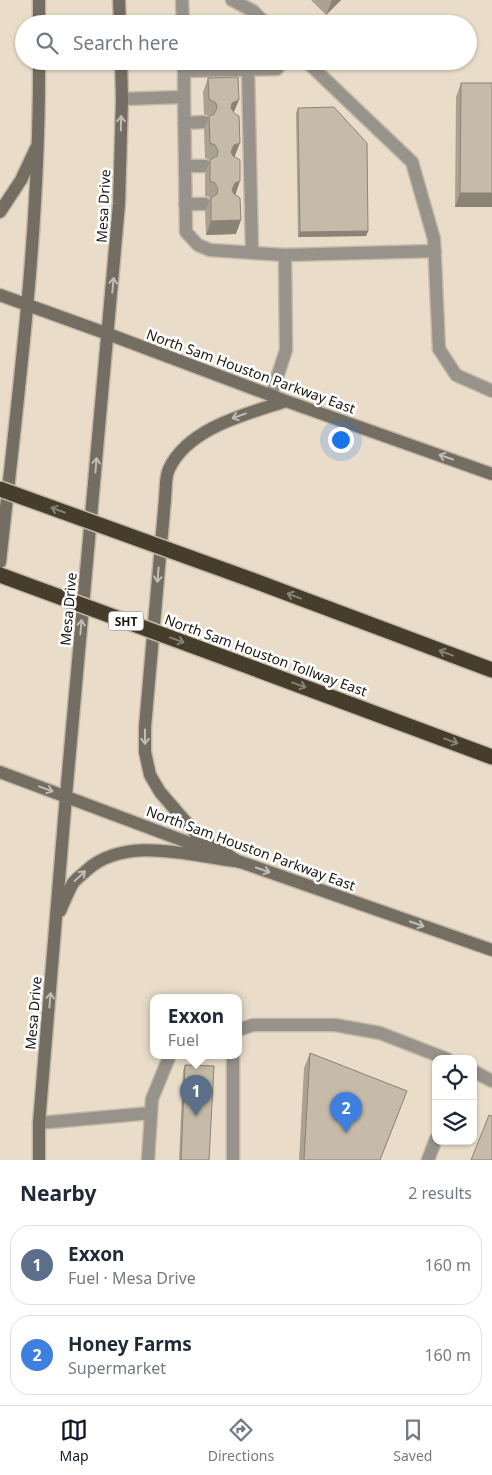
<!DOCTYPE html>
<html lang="en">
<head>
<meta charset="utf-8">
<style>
	body { margin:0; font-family:"Noto Sans",sans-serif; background:#f2f2f3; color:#1f2937 }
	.controls { position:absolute; right:15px; bottom:15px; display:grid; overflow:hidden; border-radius:10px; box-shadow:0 1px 4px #0004 }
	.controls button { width:45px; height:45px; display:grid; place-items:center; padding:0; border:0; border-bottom:1px solid #e0e1e3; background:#fff; color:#1f2937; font:25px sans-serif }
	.you { position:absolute; left:340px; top:439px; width:18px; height:18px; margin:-12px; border:4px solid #fff; border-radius:50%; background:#1a73e8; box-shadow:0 0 0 8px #1a73e833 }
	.badge { display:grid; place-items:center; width:32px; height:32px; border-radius:50%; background:#111827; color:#fff; font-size:16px; font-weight:700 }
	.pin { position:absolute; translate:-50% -41px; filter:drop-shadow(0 1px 2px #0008) }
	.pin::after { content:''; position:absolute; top:26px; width:18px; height:15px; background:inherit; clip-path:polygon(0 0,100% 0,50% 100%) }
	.popup { position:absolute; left:150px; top:994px; width:92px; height:65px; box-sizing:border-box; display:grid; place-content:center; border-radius:10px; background:#fff; filter:drop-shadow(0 1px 4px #0005); font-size:16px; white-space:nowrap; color:#747a83 }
	.popup b { font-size:19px; color:#1f2937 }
	.popup::after { content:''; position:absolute; left:50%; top:100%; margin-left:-10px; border:10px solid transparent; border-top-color:#fff }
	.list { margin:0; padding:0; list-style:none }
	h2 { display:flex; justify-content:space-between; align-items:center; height:65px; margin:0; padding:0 20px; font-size:21px }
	h2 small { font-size:16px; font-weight:400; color:#747a83 }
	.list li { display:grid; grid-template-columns:32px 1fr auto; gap:15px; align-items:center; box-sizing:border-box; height:80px; margin:0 10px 10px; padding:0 10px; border:1px solid #e0e1e3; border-radius:20px }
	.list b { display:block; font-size:19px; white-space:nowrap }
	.list p { margin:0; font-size:16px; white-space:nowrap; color:#747a83 }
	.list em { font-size:16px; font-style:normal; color:#747a83 }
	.icon { flex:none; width:28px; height:28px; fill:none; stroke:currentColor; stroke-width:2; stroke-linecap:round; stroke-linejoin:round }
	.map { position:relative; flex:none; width:492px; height:1160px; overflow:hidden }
	.search { position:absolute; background:#fff; box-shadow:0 1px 4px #0004; left:15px; right:15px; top:15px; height:55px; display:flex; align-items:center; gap:12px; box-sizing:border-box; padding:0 18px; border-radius:28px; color:#747a83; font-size:19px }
	.sheet { height:245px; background:#fff }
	nav { display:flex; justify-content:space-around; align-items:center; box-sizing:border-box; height:70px; border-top:1px solid #e0e1e3; background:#fff; font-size:14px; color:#747a83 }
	nav a { display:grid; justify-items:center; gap:2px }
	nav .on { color:#111827 }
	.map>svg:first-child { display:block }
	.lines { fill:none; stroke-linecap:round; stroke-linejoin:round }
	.lane-casing { stroke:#c4b9a9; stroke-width:15 }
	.street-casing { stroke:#c4b9a9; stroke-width:15 }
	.secondary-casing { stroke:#c4b9a9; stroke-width:15 }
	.highway-casing { stroke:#c4b9a9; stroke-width:18 }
	.lane { stroke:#97928a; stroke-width:12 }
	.street { stroke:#97928a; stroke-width:12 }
	.secondary { stroke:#746d61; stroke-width:12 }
	.highway { stroke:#473d2d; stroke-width:15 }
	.highway-bridge-casing { stroke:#c4b9a9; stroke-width:18; stroke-linecap:butt }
	.highway-bridge { stroke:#473d2d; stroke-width:15 }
	.wall { fill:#aaa190 }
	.shaded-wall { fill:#8b8376 }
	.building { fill:#c6bba8; stroke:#8b8376 }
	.oneway { stroke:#c0bdb8 }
	.oneway2 { stroke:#878176 }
	.labels { text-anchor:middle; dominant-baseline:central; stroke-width:5; stroke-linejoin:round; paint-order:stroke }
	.shield { fill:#fff; stroke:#5f5d58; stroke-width:1 }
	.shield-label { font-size:12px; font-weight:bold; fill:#1b1710 }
	.street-label { font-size:14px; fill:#1b1710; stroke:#fff }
</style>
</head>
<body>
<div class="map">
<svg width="492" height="1160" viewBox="0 0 492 1160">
	<rect width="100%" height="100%" fill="#e9ddca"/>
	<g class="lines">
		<g class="lane-casing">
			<path id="lane" d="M182,0L183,24
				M232,0L253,11L266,24
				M306,61L412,162L434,239L439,349
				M248,70L252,253
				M184,97V71L277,69L283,61
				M122,99L184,97L186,232L198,245L210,250L285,255L286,350L271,396
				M184,123L204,122
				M185,166H205
				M185,204H205
				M285,255L435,251
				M238,1030L253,1025H335L380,1033L447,1059
				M473,1071L492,1081
				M39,1123L151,1113
				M148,1160L152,1099L170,1055
				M233,1160V1055
				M428,1160L436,1139"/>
		</g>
		<g class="street-casing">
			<path id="street" d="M439,349L456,375L492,391"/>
		</g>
		<g class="secondary-casing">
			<path id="secondary" d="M39,0V24
				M119,0L120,24
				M0,212L21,180L36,148
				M0,295L108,334L286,401L492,474
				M0,562C18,396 40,229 39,61
				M0,772L211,851
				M232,859L492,950
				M239,862L198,836L160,792L150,775L145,752V727L165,499C166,490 165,477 169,469C188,428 246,414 286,401
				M60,911C64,902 68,892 73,883C77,878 83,874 87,870C125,836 188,855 234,861
				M39,1160V1123L66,796L119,204L122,99L121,61"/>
		</g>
		<g class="highway-casing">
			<path id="highway" d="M252,580L492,670
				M253,668L492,757"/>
		</g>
		<use href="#lane" class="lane"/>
		<use href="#street" class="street"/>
		<use href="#secondary" class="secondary"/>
		<use href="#highway" class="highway"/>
		<g class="highway-bridge-casing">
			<path id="highway-bridge" d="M0,489L252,580
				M0,575L253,668"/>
		</g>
		<use href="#highway-bridge" class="highway-bridge"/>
	</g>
	<path class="wall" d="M311,0H341L326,15Z
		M208,78L234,113L236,234L206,235L205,212L210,199L209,197L205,196V174L210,160L205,158L204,130L209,116L204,114L203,92Z
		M461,83H492V207H455L456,97Z
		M298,108L368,231L366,236L298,237L296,113Z
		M310,1053L407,1091L380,1160H299L304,1068Z
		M185,1065L209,1160H179L183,1071Z"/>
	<path class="shaded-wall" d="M332,0H341L326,15Z
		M239,100L233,114L227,118L232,103Z
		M240,143L234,158L229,160L231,152L234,145Z
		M240,181L235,196L230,198L232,190L235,183Z
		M460,193H492V207H455Z
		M241,220L236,234L206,235L211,221Z
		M368,231L366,236L298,237L300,232Z"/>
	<path class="building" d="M238,77L239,100L232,103L231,108L235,114L239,116L240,143L234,145L231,152L233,156L240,160V181L235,183L232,190L234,194L240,198L241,220L211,221V198L217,194L218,189L215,183L210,181V160L217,156L218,151L215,145L210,143L209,116L214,114L217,108L216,103L209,99L208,78Z
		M461,83H492V193H460Z
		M334,107L367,143L368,231L300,232L298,108Z
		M310,1053L407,1091L380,1160H304Z
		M185,1065L214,1066L209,1160H181Z
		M489,1115L492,1116V1160H471Z"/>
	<defs><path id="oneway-shaft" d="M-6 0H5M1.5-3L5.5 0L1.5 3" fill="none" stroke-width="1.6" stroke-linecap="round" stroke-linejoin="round" transform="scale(1.25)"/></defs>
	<g class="oneway">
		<use href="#oneway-shaft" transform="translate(121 123) rotate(-89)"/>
		<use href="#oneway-shaft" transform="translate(113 285) rotate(-85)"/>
		<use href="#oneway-shaft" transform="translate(239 416) rotate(160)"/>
		<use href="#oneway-shaft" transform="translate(446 457) rotate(-161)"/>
		<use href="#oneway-shaft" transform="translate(96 465) rotate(-85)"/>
		<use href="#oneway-shaft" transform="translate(158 575) rotate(95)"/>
		<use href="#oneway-shaft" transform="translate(81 627) rotate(-85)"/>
		<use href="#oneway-shaft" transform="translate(145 737) rotate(90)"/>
		<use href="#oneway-shaft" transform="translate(46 789) rotate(20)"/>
		<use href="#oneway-shaft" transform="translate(263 870) rotate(19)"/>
		<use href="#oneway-shaft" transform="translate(80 876) rotate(-43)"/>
		<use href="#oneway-shaft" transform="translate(417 924) rotate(19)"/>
		<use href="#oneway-shaft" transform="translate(50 1000) rotate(-85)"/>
	</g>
	<g class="oneway2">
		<use href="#oneway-shaft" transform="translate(58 510) rotate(-160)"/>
		<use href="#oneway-shaft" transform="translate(294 596) rotate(-159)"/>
		<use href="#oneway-shaft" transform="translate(177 640) rotate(20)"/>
		<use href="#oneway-shaft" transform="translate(446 653) rotate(-159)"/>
		<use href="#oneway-shaft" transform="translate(299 685) rotate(20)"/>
		<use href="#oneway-shaft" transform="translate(451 741) rotate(20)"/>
	</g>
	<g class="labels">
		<rect class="shield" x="108.5" y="611.5" width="35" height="19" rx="4"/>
		<g class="shield-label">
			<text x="126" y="621">SHT</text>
		</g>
		<g class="street-label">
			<text transform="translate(103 206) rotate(-87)">Mesa Drive</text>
			<text transform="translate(251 371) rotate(20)">North Sam Houston Parkway East</text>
			<text transform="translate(68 609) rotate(-85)">Mesa Drive</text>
			<text transform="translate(266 655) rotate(20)">North Sam Houston Tollway East</text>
			<text transform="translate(251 848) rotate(20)">North Sam Houston Parkway East</text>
			<text transform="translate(33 1013) rotate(-85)">Mesa Drive</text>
		</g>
	</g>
</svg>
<div class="controls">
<button><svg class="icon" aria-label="locate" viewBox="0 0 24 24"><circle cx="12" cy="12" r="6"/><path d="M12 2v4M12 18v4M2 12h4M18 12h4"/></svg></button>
<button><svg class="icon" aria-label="layers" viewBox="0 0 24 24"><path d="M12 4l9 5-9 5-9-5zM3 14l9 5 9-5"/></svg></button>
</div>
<div class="you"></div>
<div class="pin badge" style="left:196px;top:1116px;background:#5c6f8a">1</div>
<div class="popup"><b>Exxon</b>Fuel</div>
<div class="pin badge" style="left:346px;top:1133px;background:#3f7fe0">2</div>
<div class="search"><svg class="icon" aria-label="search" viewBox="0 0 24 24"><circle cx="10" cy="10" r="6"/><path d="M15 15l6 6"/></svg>Search here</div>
</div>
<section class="sheet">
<h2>Nearby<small>2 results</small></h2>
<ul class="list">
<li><span class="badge" style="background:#5c6f8a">1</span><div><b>Exxon</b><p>Fuel · Mesa Drive</p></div><em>160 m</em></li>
<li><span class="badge" style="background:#3f7fe0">2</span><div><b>Honey Farms</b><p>Supermarket</p></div><em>160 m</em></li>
</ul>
</section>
<nav>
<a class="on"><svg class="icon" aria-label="map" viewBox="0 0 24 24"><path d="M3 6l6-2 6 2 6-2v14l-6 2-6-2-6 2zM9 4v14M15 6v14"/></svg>Map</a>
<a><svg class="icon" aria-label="directions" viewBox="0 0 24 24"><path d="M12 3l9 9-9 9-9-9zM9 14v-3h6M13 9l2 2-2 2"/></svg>Directions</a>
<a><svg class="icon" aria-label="saved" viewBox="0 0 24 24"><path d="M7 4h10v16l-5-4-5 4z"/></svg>Saved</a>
</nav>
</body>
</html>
